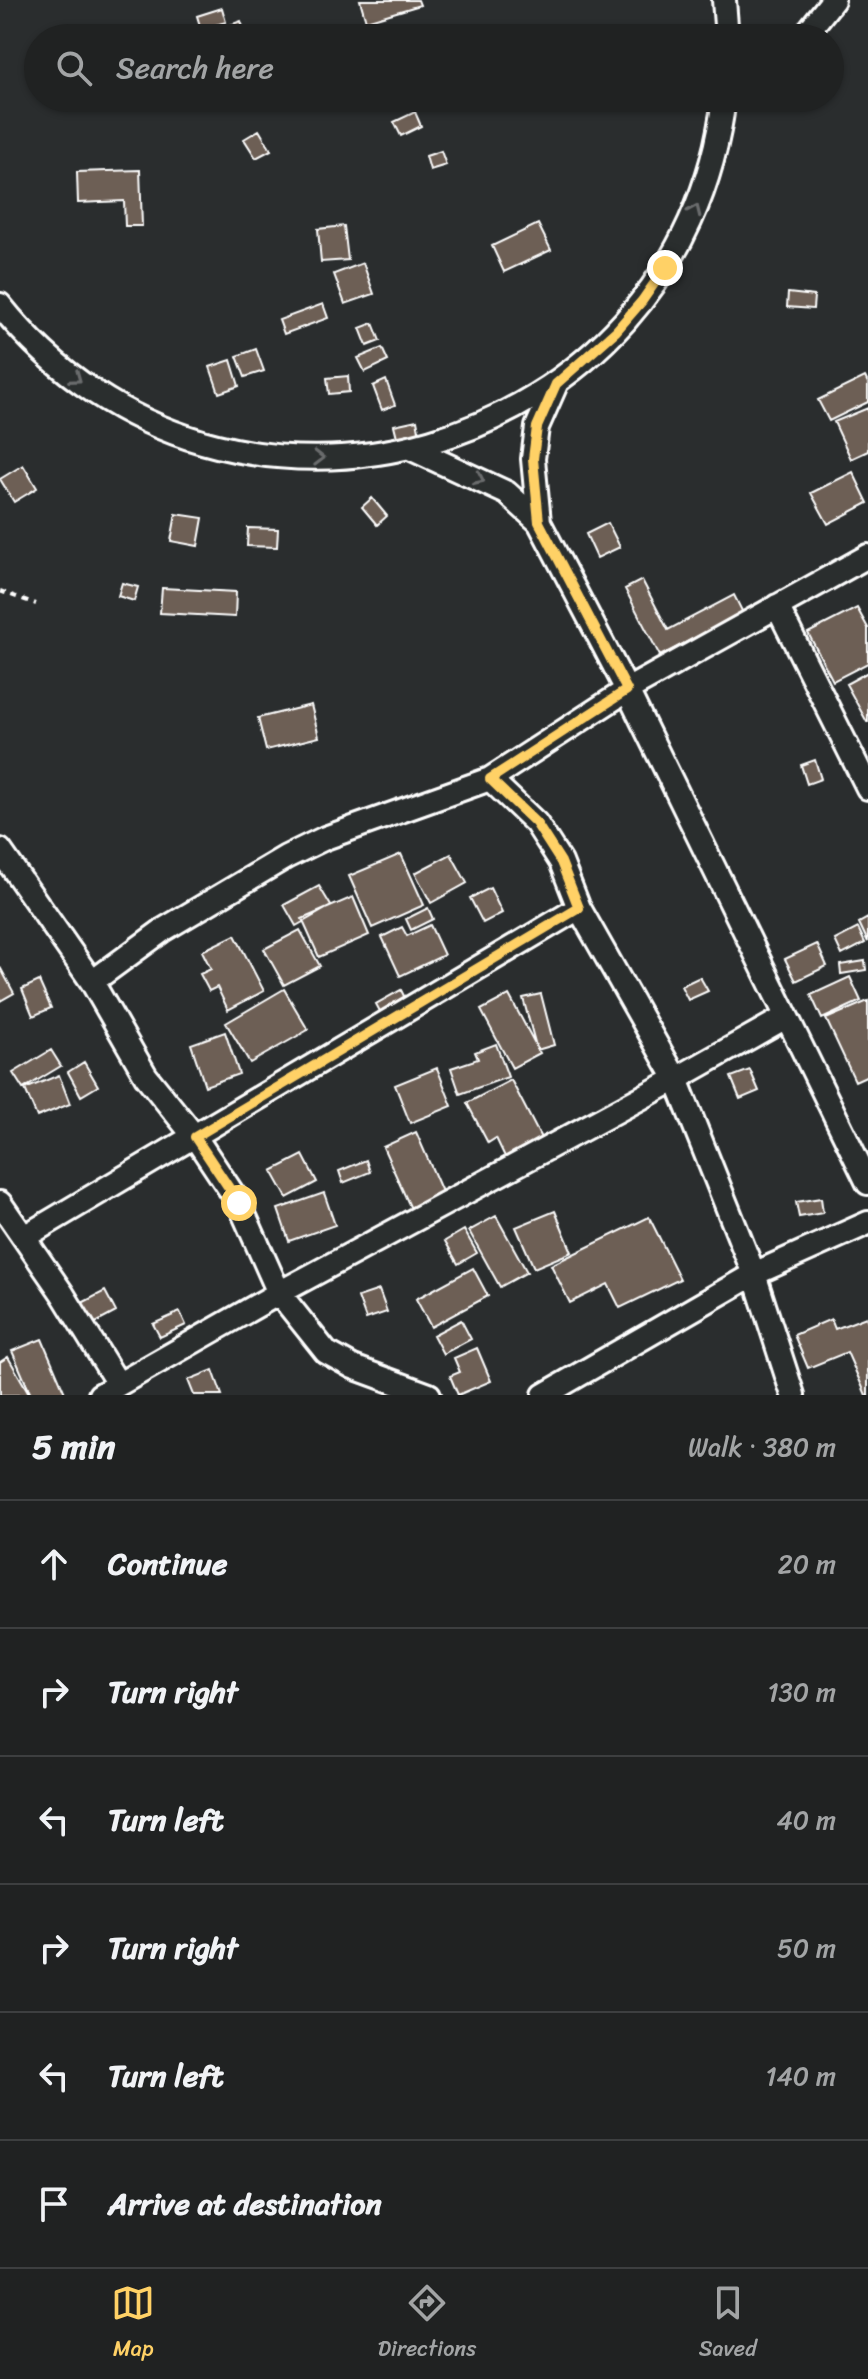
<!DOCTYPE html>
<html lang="en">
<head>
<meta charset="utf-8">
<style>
	body { margin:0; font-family:Sriracha,sans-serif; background:#282a2a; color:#f1f3f6 }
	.stop { position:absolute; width:24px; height:24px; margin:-18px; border:6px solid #ffd166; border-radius:50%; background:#fff }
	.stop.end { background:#ffd166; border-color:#fff; box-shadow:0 2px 8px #0008 }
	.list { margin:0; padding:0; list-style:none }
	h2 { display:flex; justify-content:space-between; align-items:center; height:104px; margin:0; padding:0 32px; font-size:34px }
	h2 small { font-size:26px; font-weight:400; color:#a2a4a5 }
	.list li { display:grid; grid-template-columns:52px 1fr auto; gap:24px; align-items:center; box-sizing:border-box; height:128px; padding:0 32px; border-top:2px solid #3d3f40 }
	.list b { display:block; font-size:30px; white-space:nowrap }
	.list em { font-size:26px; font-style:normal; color:#a2a4a5 }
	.icon { flex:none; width:44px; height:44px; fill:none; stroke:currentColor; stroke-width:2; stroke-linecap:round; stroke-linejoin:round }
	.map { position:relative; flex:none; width:868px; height:1395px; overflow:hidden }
	.search { position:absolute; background:#202222; box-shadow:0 2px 6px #0004; left:24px; right:24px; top:24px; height:88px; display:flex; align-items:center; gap:20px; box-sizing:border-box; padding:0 28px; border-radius:44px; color:#a2a4a5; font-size:30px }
	.sheet { height:872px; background:#202222 }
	nav { display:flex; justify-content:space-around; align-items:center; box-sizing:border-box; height:112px; border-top:2px solid #3d3f40; background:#202222; font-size:22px; color:#a2a4a5 }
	nav a { display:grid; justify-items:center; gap:4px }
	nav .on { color:#ffd166 }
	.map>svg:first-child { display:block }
	.building { fill:#6d5e54; stroke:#fff; stroke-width:2 }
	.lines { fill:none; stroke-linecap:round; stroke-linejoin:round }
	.street-casing { stroke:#fff; stroke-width:28 }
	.path { stroke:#fff; stroke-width:4; stroke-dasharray:6 6; stroke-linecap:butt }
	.street { stroke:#2a2d2e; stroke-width:22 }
	.oneway { stroke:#6a6c6d }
	.route { stroke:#ffd166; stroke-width:10 }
</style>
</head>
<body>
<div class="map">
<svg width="868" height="1395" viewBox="0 0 868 1395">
	<rect width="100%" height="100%" fill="#2a2d2e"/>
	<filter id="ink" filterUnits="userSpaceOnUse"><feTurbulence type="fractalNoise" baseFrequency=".0125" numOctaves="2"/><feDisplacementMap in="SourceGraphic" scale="16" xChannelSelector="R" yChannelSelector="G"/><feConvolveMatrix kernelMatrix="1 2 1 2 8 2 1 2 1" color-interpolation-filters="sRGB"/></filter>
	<g filter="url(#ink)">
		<path class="building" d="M360,0H418L420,5L366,21Z
			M222,8L226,22L201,29L197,16Z
			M241,21L247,38H219L216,30Z
			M415,112L421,126L401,136L394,122Z
			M259,130L271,150L256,158L244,139Z
			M441,151L446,165L430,170L426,156Z
			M140,170L142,226H125L124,201L78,203L77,172Z
			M538,224L551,250L504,272L492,246Z
			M344,226L348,260L321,262L318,229Z
			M363,263L374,294L345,304L334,274Z
			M788,293L814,296L813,309L787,307Z
			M323,304L328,318L284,334L279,320Z
			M373,323L380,341L367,346L360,328Z
			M382,348L388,361L365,372L358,358Z
			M256,349L264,371L245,377L237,356Z
			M231,360L239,386L219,393L210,367Z
			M348,376L349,392L329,394L327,378Z
			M865,377L868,383V402L829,421L818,400Z
			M386,380L395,405L382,410L373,386Z
			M868,408V451L851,459L834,422Z
			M417,420L420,436L398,441L394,425Z
			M23,465L37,488L14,502L0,479Z
			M853,472L868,503L828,524L811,493Z
			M372,498L387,516L377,525L362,507Z
			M176,514L203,518L198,546L171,541Z
			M608,523L620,547L597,558L586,534Z
			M248,528L278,529L277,547L247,546Z
			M642,580L668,630L734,595L743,613L660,656L625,589Z
			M122,583L138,587L134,601L118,596Z
			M162,588L236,592L235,617L160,613Z
			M857,608L868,628V663L833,681L808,633Z
			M868,672V722H867L846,684Z
			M311,705L319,737L266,750L258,718Z
			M815,760L821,779L807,784L801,765Z
			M401,854L424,905L372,928L349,876Z
			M451,854L467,883L431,903L415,873Z
			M319,886L331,906L296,926L284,905Z
			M490,888L502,913L483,923L470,898Z
			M353,897L369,935L319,957L302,919Z
			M428,908L433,919L411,930L406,919Z
			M868,918V942L859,923Z
			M430,925L444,955L400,976L382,937L402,927L407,936Z
			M858,928L865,943L842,955L835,940Z
			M300,930L320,966L284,985L264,949Z
			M235,935L264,991L228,1010L217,987L209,991L200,974L211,969L202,951Z
			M817,944L827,966L796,981L785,959Z
			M865,961L866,970L841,974L840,965Z
			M0,967L14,993L0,1001Z
			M700,977L708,991L688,1000L681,986Z
			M850,977L861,1001L822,1019L811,995Z
			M39,981L51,1008L33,1016L22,989Z
			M284,989L308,1030L250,1063L226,1023Z
			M401,990L408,1004L383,1017L376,1004Z
			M541,994L554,1045L537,1050L523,998Z
			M509,995L540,1053L512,1068L481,1010Z
			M868,1001V1075L855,1081L826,1019Z
			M225,1032L239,1074L205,1086L191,1044Z
			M496,1044L508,1077L460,1094L451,1068L478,1059L475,1052Z
			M51,1050L61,1066L23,1089L13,1073Z
			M84,1062L98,1086L81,1096L68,1072Z
			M437,1068L452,1106L410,1123L395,1085Z
			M750,1070L759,1091L740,1099L731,1077Z
			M59,1075L70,1104L37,1117L25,1089Z
			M511,1080L542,1140L506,1159L496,1138L488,1143L467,1103Z
			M416,1132L443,1194L411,1209L383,1147Z
			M303,1155L317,1182L287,1198L272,1171Z
			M366,1160L370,1172L343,1183L339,1171Z
			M324,1193L335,1225L289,1241L278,1209Z
			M821,1198L823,1213L799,1217L796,1202Z
			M555,1211L572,1252L534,1268L516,1227Z
			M496,1216L527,1272L500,1287L469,1231Z
			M649,1217L680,1279L620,1308L608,1284L570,1303L551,1265Z
			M464,1230L477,1253L458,1264L445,1241Z
			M473,1268L488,1296L431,1327L416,1299Z
			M379,1290L387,1312L366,1319L358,1297Z
			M105,1291L116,1312L92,1325L80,1304Z
			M180,1312L186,1325L160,1337L153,1324Z
			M866,1317L868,1322V1395H866L847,1352L808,1368L794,1335L831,1319L835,1329Z
			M461,1320L471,1339L443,1354L433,1335Z
			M42,1339L65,1393L61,1395H31L12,1351Z
			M477,1348L491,1381L458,1395L450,1376L460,1372L454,1358Z
			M8,1357L30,1395H0V1362Z
			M213,1370L222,1395H194L188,1380Z"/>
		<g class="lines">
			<g class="street-casing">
				<path id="street" d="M724,0L727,38
					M803,38L833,0
					M0,305C225,587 682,456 724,98
					M410,448L507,493L539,522L627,690L868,1183
					M539,522L533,459L537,427L556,384
					M777,606L868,788
					M0,850L92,982L146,1076L195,1137L239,1203L279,1293L326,1352L353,1367L429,1395
					M92,982L163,930L286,857L325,838L490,779
					M0,1203L62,1293L118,1384
					M24,1237L579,908
					M100,1395L279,1293L676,1079L786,1017
					M544,1395L754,1274L868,1223
					M793,1395L754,1274L676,1079L579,908L561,862L536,823L490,779L627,690L868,556"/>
			</g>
			<path class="path" d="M0,591L36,604"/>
			<use href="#street" class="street"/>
		</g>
		<defs><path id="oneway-chevron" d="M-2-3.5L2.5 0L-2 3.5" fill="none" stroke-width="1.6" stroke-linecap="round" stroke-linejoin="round" transform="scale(2)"/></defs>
		<g class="oneway">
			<use href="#oneway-chevron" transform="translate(695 210) rotate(-66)"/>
			<use href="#oneway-chevron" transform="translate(76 378) rotate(36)"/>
			<use href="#oneway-chevron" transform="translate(319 458) rotate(1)"/>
			<use href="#oneway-chevron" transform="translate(479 479) rotate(25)"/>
		</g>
	</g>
	<g class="lines" filter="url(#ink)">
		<path class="route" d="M239,1203L195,1137L579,908L561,862L536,823L490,779L627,690L539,522L533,459L537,427L556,384L616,331L642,301L665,268"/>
	</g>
</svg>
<div class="stop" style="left:239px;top:1203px"></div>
<div class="stop end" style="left:665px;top:268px"></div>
<div class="search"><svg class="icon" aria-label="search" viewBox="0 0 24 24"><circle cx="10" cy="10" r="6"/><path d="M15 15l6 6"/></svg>Search here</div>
</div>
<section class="sheet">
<h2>5 min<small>Walk · 380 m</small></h2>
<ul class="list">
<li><svg class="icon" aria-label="ahead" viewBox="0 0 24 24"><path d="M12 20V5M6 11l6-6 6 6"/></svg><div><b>Continue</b></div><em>20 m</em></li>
<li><svg class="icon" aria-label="right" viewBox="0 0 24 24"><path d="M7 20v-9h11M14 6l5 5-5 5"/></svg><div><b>Turn right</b></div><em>130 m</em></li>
<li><svg class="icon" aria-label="left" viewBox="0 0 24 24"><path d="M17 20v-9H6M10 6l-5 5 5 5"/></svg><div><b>Turn left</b></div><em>40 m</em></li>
<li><svg class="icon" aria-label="right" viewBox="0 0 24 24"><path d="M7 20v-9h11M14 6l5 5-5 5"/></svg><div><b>Turn right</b></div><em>50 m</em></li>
<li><svg class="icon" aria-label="left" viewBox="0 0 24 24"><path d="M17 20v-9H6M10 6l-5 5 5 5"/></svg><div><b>Turn left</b></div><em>140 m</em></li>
<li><svg class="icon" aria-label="arrive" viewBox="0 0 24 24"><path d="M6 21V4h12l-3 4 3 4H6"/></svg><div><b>Arrive at destination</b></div></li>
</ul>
</section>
<nav>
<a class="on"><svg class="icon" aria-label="map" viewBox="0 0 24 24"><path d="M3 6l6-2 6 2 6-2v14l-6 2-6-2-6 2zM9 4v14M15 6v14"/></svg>Map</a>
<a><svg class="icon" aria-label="directions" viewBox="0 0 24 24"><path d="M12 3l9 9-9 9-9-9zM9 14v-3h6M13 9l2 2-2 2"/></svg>Directions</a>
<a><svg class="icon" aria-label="saved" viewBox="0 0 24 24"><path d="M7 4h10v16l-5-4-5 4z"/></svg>Saved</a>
</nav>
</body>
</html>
